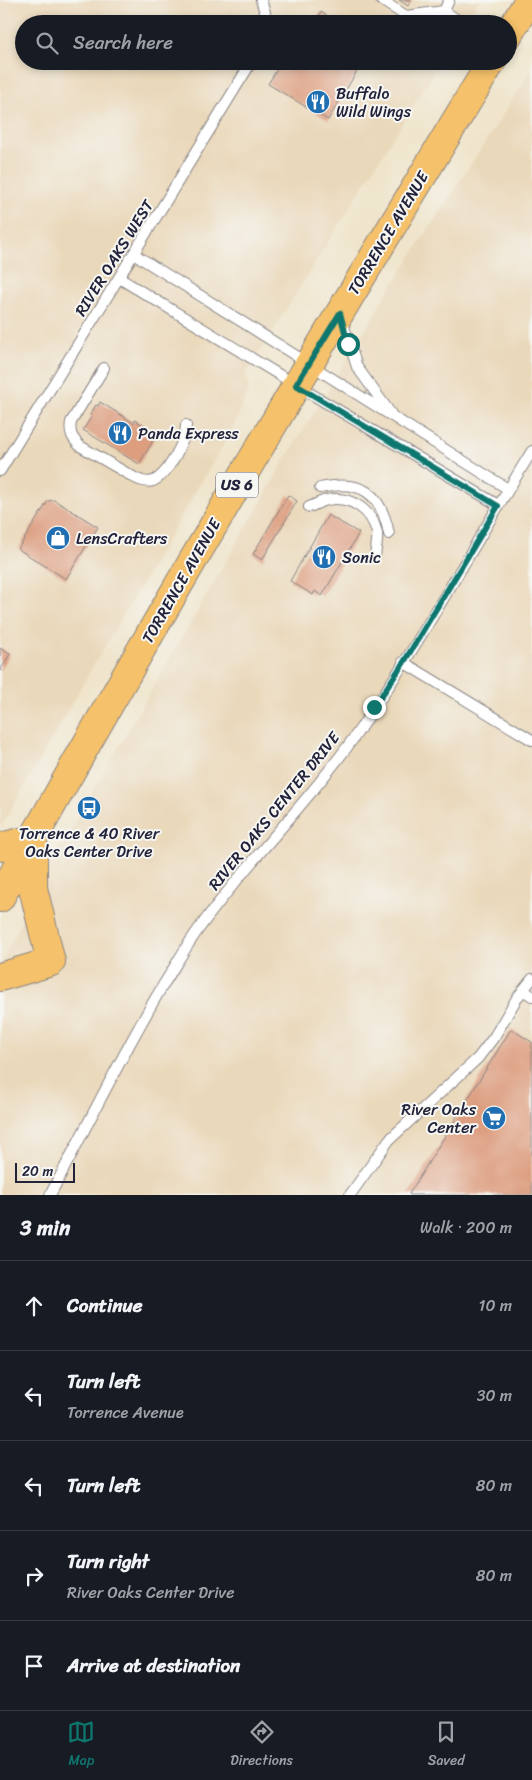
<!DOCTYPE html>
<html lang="en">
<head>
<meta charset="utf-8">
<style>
	body { margin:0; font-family:Sriracha,sans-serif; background:#20242c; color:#f1f3f6 }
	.scale { position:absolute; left:15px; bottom:12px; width:60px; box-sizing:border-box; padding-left:5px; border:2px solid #22223b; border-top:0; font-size:14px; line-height:18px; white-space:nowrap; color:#22223b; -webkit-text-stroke:4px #f6f6f2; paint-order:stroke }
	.stop { position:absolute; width:15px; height:15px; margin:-11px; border:4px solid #0f766e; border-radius:50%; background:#fff }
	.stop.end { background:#0f766e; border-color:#fff; box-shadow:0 1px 5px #0008 }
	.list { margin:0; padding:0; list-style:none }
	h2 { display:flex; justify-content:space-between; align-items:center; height:65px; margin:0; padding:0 20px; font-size:21px }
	h2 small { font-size:16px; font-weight:400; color:#9ea1a6 }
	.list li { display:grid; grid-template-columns:32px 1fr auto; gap:15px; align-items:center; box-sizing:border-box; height:90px; padding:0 20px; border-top:1px solid #363941 }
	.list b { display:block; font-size:19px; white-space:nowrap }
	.list p { margin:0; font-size:16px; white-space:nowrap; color:#9ea1a6 }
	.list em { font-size:16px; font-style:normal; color:#9ea1a6 }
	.icon { flex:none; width:28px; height:28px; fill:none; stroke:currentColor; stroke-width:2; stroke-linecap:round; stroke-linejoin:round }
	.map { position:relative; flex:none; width:532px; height:1195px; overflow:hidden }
	.search { position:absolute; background:#171b24; box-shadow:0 2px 8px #0003; left:15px; right:15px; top:15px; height:55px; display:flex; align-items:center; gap:12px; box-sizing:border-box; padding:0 18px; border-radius:28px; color:#9ea1a6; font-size:19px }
	.sheet { height:515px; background:#171b24 }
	nav { display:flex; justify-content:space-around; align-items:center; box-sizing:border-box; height:70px; border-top:1px solid #363941; background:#171b24; font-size:14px; color:#9ea1a6 }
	nav a { display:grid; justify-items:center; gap:2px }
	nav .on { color:#0f766e }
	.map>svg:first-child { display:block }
	.built { fill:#ead8ba }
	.building { fill:#dd9e80 }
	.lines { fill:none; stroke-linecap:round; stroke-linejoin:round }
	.lane-casing { stroke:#898484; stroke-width:12 }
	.primary-casing { stroke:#898484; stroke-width:30 }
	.lane { stroke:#fff; stroke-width:10 }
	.primary { stroke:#f5c16b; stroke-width:28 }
	.route { stroke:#0f766e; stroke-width:6 }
	.labels { text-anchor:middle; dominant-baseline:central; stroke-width:4; stroke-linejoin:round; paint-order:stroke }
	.shield { fill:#f6f6f2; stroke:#626272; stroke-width:1 }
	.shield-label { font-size:15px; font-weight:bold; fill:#22223b }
	.poi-label { font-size:16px; fill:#22223b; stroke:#f6f6f2; text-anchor:start }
	.street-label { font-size:16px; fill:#22223b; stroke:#f6f6f2 }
</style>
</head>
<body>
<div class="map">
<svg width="532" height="1195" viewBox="0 0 532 1195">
	<rect width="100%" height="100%" fill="#f6f6f2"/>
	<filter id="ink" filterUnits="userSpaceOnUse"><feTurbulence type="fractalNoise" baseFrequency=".02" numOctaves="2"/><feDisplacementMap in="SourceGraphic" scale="10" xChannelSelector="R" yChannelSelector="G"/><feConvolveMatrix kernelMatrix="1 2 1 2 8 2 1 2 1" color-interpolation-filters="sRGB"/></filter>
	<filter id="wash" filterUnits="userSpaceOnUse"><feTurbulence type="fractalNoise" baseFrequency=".0096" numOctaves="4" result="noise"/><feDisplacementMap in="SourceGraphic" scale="20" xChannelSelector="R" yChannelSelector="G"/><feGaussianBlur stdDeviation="1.12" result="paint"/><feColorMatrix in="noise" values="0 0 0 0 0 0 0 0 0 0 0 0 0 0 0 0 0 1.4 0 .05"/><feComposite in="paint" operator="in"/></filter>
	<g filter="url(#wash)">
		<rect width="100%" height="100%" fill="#f0e5cc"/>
		<path class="built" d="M0,0H479L464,24H24V61H441L246,374L249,388L233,428L94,665L0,829Z
			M532,70V1195H0V965L52,861L291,450L388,292Z"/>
		<g id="blocks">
			<path class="building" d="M399,0H412L408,6Z
				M321,12L341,24H314Z
				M282,61H363L328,120L268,84Z
				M100,402L134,423L135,420L147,427L145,430L156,436L139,464L83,430L92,416L90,415L96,405L98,406Z
				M288,495L297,501L262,560L253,554Z
				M54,500L98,527L66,579L18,549L48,501Z
				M328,515L359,533L322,596L315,591L313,595L290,581Z
				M0,648L10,654L0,671Z
				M511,1029L532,1042V1195H410L409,1194Z"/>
		</g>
	</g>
	<g filter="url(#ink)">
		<use href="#blocks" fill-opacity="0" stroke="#898484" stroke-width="1"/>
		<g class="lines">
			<g class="lane-casing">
				<path id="lane" d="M261,0L265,12L264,24
					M381,0L406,16L444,11L463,24
					M444,11L449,0
					M134,254L508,489
					M119,278L296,385L498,505
					M342,320L357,367L391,414
					M104,368L71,422C69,433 72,438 80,446L135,478C141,481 147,483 153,481C168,475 186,440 186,425
					M0,471L252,61
					M320,488C361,479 381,492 389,534
					M309,507C315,505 321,501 327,500C350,495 372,510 377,533C378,540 376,548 375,556
					M403,662L532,740
					M523,990L532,996
					M50,1195C88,1125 122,1054 162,987C174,968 185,948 198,930C246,863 305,806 353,739C418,648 472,547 532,451
					M350,1195L389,1140L478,1058L494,1037L517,998L532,979"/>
			</g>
			<g class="primary-casing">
				<path id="primary" d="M508,35L529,0
					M0,847L33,839
					M0,898C157,615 324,338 492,61
					M0,977L51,962L33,888V841"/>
			</g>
			<use href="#lane" class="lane"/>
			<use href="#primary" class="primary"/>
		</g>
	</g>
	<g class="lines" filter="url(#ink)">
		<path class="route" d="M348,344L340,313L296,385L498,506L404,662L374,707"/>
	</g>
	<defs>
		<g id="restaurant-disc" transform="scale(1.25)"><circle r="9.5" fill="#1f6fb2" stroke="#f6f6f2"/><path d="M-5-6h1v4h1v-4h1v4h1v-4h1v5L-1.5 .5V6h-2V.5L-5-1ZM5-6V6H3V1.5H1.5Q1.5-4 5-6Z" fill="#fff"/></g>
		<g id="shop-disc" transform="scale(1.25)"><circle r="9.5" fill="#1f6fb2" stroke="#f6f6f2"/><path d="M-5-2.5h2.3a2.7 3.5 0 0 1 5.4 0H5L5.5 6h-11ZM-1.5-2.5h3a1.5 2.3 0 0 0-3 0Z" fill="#fff"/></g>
		<g id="bus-disc" transform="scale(1.25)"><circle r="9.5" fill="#1f6fb2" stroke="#f6f6f2"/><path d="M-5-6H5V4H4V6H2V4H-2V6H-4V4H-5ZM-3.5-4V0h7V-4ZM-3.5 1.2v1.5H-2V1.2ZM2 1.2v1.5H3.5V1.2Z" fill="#fff"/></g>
		<g id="supermarket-disc" transform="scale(1.25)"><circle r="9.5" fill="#1f6fb2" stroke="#f6f6f2"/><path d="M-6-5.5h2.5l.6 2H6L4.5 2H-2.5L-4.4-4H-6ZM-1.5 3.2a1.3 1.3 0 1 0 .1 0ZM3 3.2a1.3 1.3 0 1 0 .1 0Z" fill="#fff"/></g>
	</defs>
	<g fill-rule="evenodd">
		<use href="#restaurant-disc" x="318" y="102"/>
		<use href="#restaurant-disc" x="120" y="433"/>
		<use href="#shop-disc" x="58" y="538"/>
		<use href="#restaurant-disc" x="324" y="557"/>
		<use href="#bus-disc" x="89" y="808"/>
		<use href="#supermarket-disc" x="494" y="1118"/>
	</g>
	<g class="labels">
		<rect class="shield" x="216" y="472.5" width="42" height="25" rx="4"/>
		<g class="shield-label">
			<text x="237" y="485">US 6</text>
		</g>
		<g class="poi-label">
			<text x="336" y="93">Buffalo<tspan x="336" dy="18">Wild Wings</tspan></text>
			<text x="138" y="433">Panda Express</text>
			<text x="76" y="538">LensCrafters</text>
			<text x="342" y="557">Sonic</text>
			<text x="89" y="833" text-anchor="middle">Torrence &amp; 40 River<tspan x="89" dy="18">Oaks Center Drive</tspan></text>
			<text x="476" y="1109" text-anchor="end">River Oaks<tspan x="476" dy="18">Center</tspan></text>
		</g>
		<g class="street-label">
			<text transform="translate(388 233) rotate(-59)">TORRENCE AVENUE</text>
			<text transform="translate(114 258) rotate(-58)">RIVER OAKS WEST</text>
			<text transform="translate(181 581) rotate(-60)">TORRENCE AVENUE</text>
			<text transform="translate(274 811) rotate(-51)">RIVER OAKS CENTER DRIVE</text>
		</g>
	</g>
</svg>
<div class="scale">20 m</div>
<div class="stop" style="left:348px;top:344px"></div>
<div class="stop end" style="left:374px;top:707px"></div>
<div class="search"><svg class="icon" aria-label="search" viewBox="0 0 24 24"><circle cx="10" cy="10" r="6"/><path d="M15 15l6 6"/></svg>Search here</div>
</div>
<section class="sheet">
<h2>3 min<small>Walk · 200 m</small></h2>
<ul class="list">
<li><svg class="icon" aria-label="ahead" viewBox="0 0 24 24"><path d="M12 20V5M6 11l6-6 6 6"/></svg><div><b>Continue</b></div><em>10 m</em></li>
<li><svg class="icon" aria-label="left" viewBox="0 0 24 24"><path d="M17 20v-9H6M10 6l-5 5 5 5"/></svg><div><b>Turn left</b><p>Torrence Avenue</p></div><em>30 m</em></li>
<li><svg class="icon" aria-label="left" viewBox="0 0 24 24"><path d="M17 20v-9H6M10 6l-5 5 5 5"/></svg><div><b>Turn left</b></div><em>80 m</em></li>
<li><svg class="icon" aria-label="right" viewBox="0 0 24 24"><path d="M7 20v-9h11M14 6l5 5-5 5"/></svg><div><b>Turn right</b><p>River Oaks Center Drive</p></div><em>80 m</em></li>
<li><svg class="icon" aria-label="arrive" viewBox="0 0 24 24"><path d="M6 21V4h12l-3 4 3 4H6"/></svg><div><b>Arrive at destination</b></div></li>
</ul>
</section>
<nav>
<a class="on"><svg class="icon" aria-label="map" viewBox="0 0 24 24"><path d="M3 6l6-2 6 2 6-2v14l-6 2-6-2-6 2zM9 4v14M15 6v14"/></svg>Map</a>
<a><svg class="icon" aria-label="directions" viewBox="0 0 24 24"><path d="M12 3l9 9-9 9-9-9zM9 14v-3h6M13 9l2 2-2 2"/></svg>Directions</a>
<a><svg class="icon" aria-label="saved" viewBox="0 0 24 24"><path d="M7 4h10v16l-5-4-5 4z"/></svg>Saved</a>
</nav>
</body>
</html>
